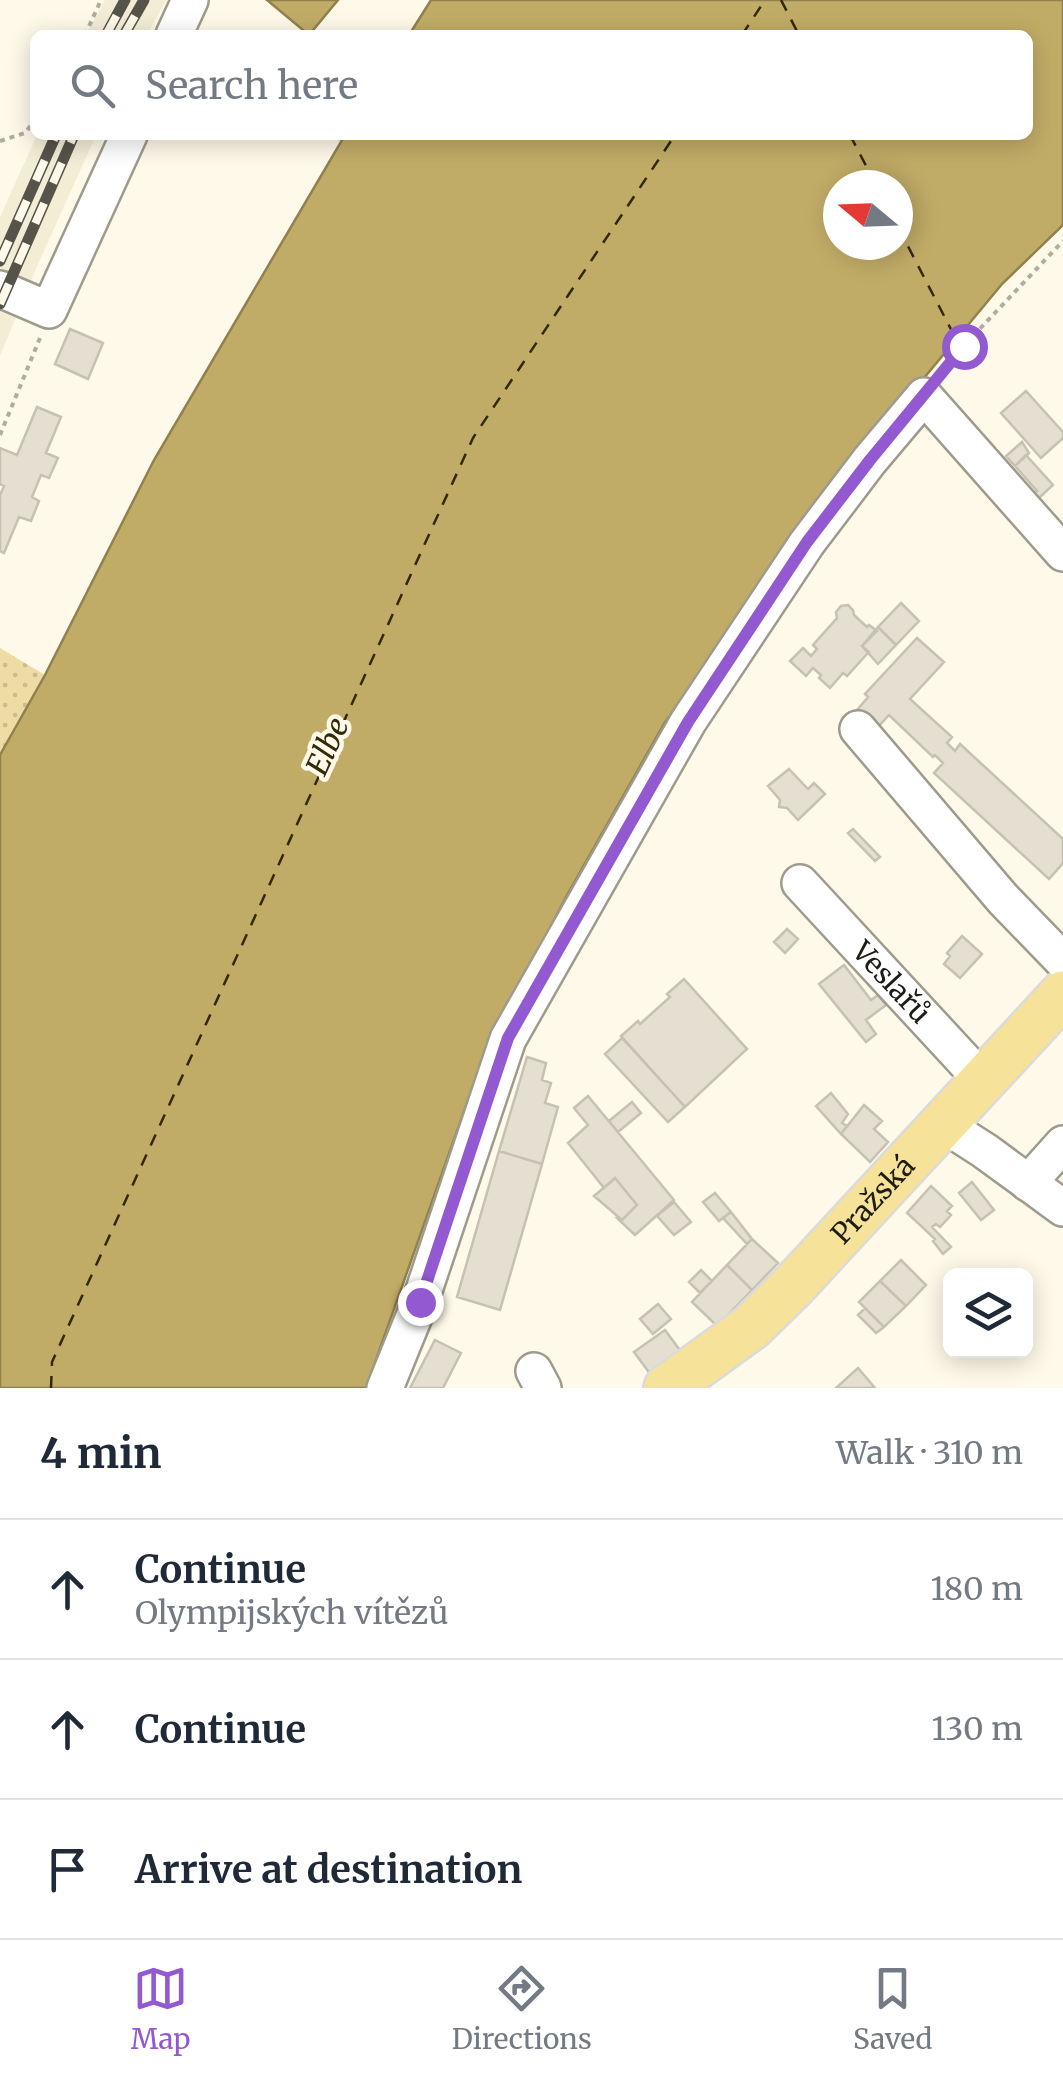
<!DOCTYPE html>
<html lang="en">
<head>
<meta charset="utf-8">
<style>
	body { margin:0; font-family:Merriweather,serif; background:#f2f2f3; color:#1f2937 }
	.controls { position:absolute; right:30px; bottom:30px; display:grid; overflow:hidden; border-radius:15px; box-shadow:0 5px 25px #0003 }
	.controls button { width:90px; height:90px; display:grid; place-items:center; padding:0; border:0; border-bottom:2px solid #e0e1e3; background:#fff; color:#1f2937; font:50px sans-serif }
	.compass { position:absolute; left:823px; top:170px; width:90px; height:90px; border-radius:50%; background:#fff; box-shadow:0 5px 25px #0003; rotate:289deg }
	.stop { position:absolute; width:30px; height:30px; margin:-22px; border:8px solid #9259d0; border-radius:50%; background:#fff }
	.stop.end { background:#9259d0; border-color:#fff; box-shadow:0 2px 10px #0008 }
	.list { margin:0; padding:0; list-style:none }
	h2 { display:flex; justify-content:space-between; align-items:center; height:130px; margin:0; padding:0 40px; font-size:42px }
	h2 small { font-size:32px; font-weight:400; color:#747a83 }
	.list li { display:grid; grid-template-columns:65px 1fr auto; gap:30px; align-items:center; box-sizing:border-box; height:140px; padding:0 40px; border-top:2px solid #e0e1e3 }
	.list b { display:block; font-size:38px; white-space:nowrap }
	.list p { margin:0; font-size:32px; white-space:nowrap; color:#747a83 }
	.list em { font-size:32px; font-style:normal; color:#747a83 }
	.icon { flex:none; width:55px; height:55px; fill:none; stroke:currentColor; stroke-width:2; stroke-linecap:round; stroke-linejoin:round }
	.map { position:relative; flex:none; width:1063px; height:1388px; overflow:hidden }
	.search { position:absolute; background:#fff; box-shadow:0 5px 25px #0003; left:30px; right:30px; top:30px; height:110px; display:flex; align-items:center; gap:25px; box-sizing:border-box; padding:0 35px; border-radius:15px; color:#747a83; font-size:38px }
	.sheet { height:550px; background:#fff }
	nav { display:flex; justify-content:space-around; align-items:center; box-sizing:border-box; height:140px; border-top:2px solid #e0e1e3; background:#fff; font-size:28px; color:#747a83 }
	nav a { display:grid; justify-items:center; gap:5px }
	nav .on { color:#9259d0 }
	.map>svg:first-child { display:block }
	.built { fill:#f4edd6 }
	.grass { fill:url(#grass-dots) }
	.water { fill:#c1ac67; stroke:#90814f; stroke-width:2.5; fill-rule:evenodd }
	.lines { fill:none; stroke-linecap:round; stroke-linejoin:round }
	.ferry { stroke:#322909; stroke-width:2.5; stroke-dasharray:12 10; stroke-linecap:butt }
	.building { fill:#e4dfd0; stroke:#c6c1b2; stroke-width:2.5 }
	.minor-casing { stroke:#9f9b8c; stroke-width:40 }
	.major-casing { stroke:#dbdbda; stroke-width:50 }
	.path { stroke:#b0aca0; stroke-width:4; stroke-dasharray:5 5; stroke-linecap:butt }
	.minor { stroke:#fff; stroke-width:35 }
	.major { stroke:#f6e298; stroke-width:45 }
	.rail-casing { stroke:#56534b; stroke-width:11 }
	.rail { stroke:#fef9e9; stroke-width:8; stroke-dasharray:22; stroke-linecap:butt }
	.route { stroke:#9259d0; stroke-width:12 }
	.labels { text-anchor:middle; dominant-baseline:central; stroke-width:9; stroke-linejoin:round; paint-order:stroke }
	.street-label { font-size:28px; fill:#1e1c16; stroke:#fef9e9 }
	.water-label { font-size:30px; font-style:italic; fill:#322909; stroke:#fef9e9 }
</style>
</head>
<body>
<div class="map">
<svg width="1063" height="1388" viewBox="0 0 1063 1388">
	<defs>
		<pattern id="grass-dots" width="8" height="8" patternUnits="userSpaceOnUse" patternTransform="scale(2.5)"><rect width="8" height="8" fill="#eddca4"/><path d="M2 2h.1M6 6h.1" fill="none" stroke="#cbbc8c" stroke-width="1.8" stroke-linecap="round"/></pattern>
	</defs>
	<rect width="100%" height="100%" fill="#fef9e9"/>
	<path class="built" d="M105,0H166L147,35H86Z
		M37,135H96L35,271L0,356V217Z"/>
	<path class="grass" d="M0,648L45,675L0,755Z"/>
	<path class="water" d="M267,0H338L309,35Z
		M431,0H1063V225L1002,284L807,519L664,724L566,897L484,1055L366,1388H0V755L45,675L154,460L345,135H1028V35H409ZM838,185H898V245H838Z"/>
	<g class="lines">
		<path class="ferry" d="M781,0L799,35
			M742,35L765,0
			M850,135L876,185
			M898,227L956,339
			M51,1388L52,1362L473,438L675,135"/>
	</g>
	<path class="building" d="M70,329L103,343L88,379L55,364Z
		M1026,391L1063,432V438L1041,458L1001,413Z
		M37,407L61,417L46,453L58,458L49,478L41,475L32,497L39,501L31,521L19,517L4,553L0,551V495L4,486L0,484V448L17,455Z
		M1022,442L1029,453L1015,466L1006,456Z
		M1026,455L1053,485L1039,498L1034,493L1037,491L1015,466Z
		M901,603L919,621L896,645L878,627Z
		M848,605L853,610L854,615L867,627L869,625L877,631L862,646L869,652L867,654L847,676L843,673L830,688L819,678L821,675L813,668L806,676L790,661L803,648L811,656L817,649L813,645L837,618L836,612L841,606Z
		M878,627L896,645L878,664L862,646Z
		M917,638L944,662L910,699L952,737L947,743L955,751L960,744L1063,839V863L1049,879L934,773L943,763L935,755L933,757L889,715L878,727L858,709L868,697L865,694Z
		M789,769L808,789L814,783L825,794L798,820L787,808L779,807L780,800L768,786Z
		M853,829L880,857L875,861L848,833Z
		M787,929L798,939L785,953L774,942Z
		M962,936L982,954L960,978L944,964L950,956L947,953Z
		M844,965L871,1000L878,995L886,1005L866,1020L876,1034L866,1042L819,984Z
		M684,979L747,1049L685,1107L621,1036L638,1021L640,1024L670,997L667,994Z
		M622,1038L685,1107L668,1122L605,1054Z
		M527,1057L546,1063L542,1080L551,1083L545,1103L558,1107L542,1164L499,1151Z
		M831,1093L848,1114L842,1123L847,1126L841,1134L816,1106Z
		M588,1096L674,1200L635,1235L618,1219L622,1220L637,1205L615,1178L604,1188L568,1143L588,1125L574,1108Z
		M632,1102L641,1113L618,1132L609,1121Z
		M864,1105L882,1121L874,1129L888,1142L870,1162L841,1134Z
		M499,1151L542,1164L500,1310L457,1297Z
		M615,1178L637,1205L622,1220L594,1196Z
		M972,1182L994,1210L981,1220L959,1193Z
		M931,1186L952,1206L947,1211L951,1215L940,1227L936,1224L932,1227L951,1247L943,1254L933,1241L935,1239L907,1213Z
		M715,1193L731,1212L719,1221L703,1202Z
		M674,1202L691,1222L674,1235L657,1216Z
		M731,1212L752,1239L747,1244L723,1218Z
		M752,1239L778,1263L752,1290L727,1265Z
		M901,1260L926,1285L906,1306L880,1281Z
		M727,1265L752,1290L717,1326L692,1302Z
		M701,1270L712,1281L700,1293L689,1282Z
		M880,1281L906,1306L884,1327L859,1302Z
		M658,1304L671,1319L653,1334L640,1319Z
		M865,1308L884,1327L876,1333L858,1315Z
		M665,1330L682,1353L651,1375L634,1352Z
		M435,1340L461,1353L443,1388H410Z
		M858,1368L875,1388H836Z"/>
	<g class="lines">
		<g class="minor-casing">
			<g id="minor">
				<path d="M174,35L190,0"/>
				<path d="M0,289L49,310L129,135"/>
				<path d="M858,729L1003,899L1063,961"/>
				<path id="s1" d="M800,883L983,1081"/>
				<path d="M943,1124L985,1151L1063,1208"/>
				<path d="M1028,1183L1063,1144"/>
				<path d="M534,1371L543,1388"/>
				<path d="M385,1388L420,1302L508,1039L688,722L807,543L870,460L924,396L1063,553"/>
			</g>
		</g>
		<g class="major-casing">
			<g id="major">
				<path id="s2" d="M667,1388L751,1327L794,1285L1063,994"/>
			</g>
		</g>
		<path class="path" d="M85,35L101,0
			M0,141L25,133L35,120
			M941,374L956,354L1063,241
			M0,435L40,338"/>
		<use href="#minor" class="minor"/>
		<use href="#major" class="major"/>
		<g class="rail-casing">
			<path id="rail" d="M106,35L125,0
				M124,35L144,0
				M0,261L56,135
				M0,304L74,135"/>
		</g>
		<use href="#rail" class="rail"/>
	</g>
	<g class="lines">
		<path class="route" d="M420,1302L508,1038L688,722L807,542L870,460L964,346"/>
	</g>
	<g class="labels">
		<g class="street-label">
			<text stroke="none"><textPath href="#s1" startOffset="135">Veslařů</textPath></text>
			<text stroke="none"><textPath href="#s2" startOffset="280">Pražská</textPath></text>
		</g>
		<g class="water-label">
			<text transform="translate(327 746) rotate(-65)">Elbe</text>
		</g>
	</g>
</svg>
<div class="controls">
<button><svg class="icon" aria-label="layers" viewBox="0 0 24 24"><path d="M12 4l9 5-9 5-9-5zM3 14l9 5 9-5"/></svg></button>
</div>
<svg class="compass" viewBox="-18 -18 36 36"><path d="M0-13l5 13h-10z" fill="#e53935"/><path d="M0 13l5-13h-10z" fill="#747a83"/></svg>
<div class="stop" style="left:964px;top:346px"></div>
<div class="stop end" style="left:420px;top:1302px"></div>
<div class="search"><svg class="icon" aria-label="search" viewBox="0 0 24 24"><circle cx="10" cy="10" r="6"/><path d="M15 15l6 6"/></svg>Search here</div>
</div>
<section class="sheet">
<h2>4 min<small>Walk · 310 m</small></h2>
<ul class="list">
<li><svg class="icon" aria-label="ahead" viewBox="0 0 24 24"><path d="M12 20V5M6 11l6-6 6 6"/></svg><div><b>Continue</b><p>Olympijských vítězů</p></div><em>180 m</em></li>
<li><svg class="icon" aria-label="ahead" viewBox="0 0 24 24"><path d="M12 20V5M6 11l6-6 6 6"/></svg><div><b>Continue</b></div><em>130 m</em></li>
<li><svg class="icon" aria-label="arrive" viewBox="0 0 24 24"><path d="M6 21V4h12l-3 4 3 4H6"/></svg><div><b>Arrive at destination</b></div></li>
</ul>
</section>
<nav>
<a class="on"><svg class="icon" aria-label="map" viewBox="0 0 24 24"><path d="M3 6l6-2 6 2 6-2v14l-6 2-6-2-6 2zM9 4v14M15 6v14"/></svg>Map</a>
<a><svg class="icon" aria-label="directions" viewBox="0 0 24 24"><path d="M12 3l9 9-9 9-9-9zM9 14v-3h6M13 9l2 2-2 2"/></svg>Directions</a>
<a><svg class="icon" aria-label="saved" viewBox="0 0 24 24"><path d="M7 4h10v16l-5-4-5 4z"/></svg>Saved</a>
</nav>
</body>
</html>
